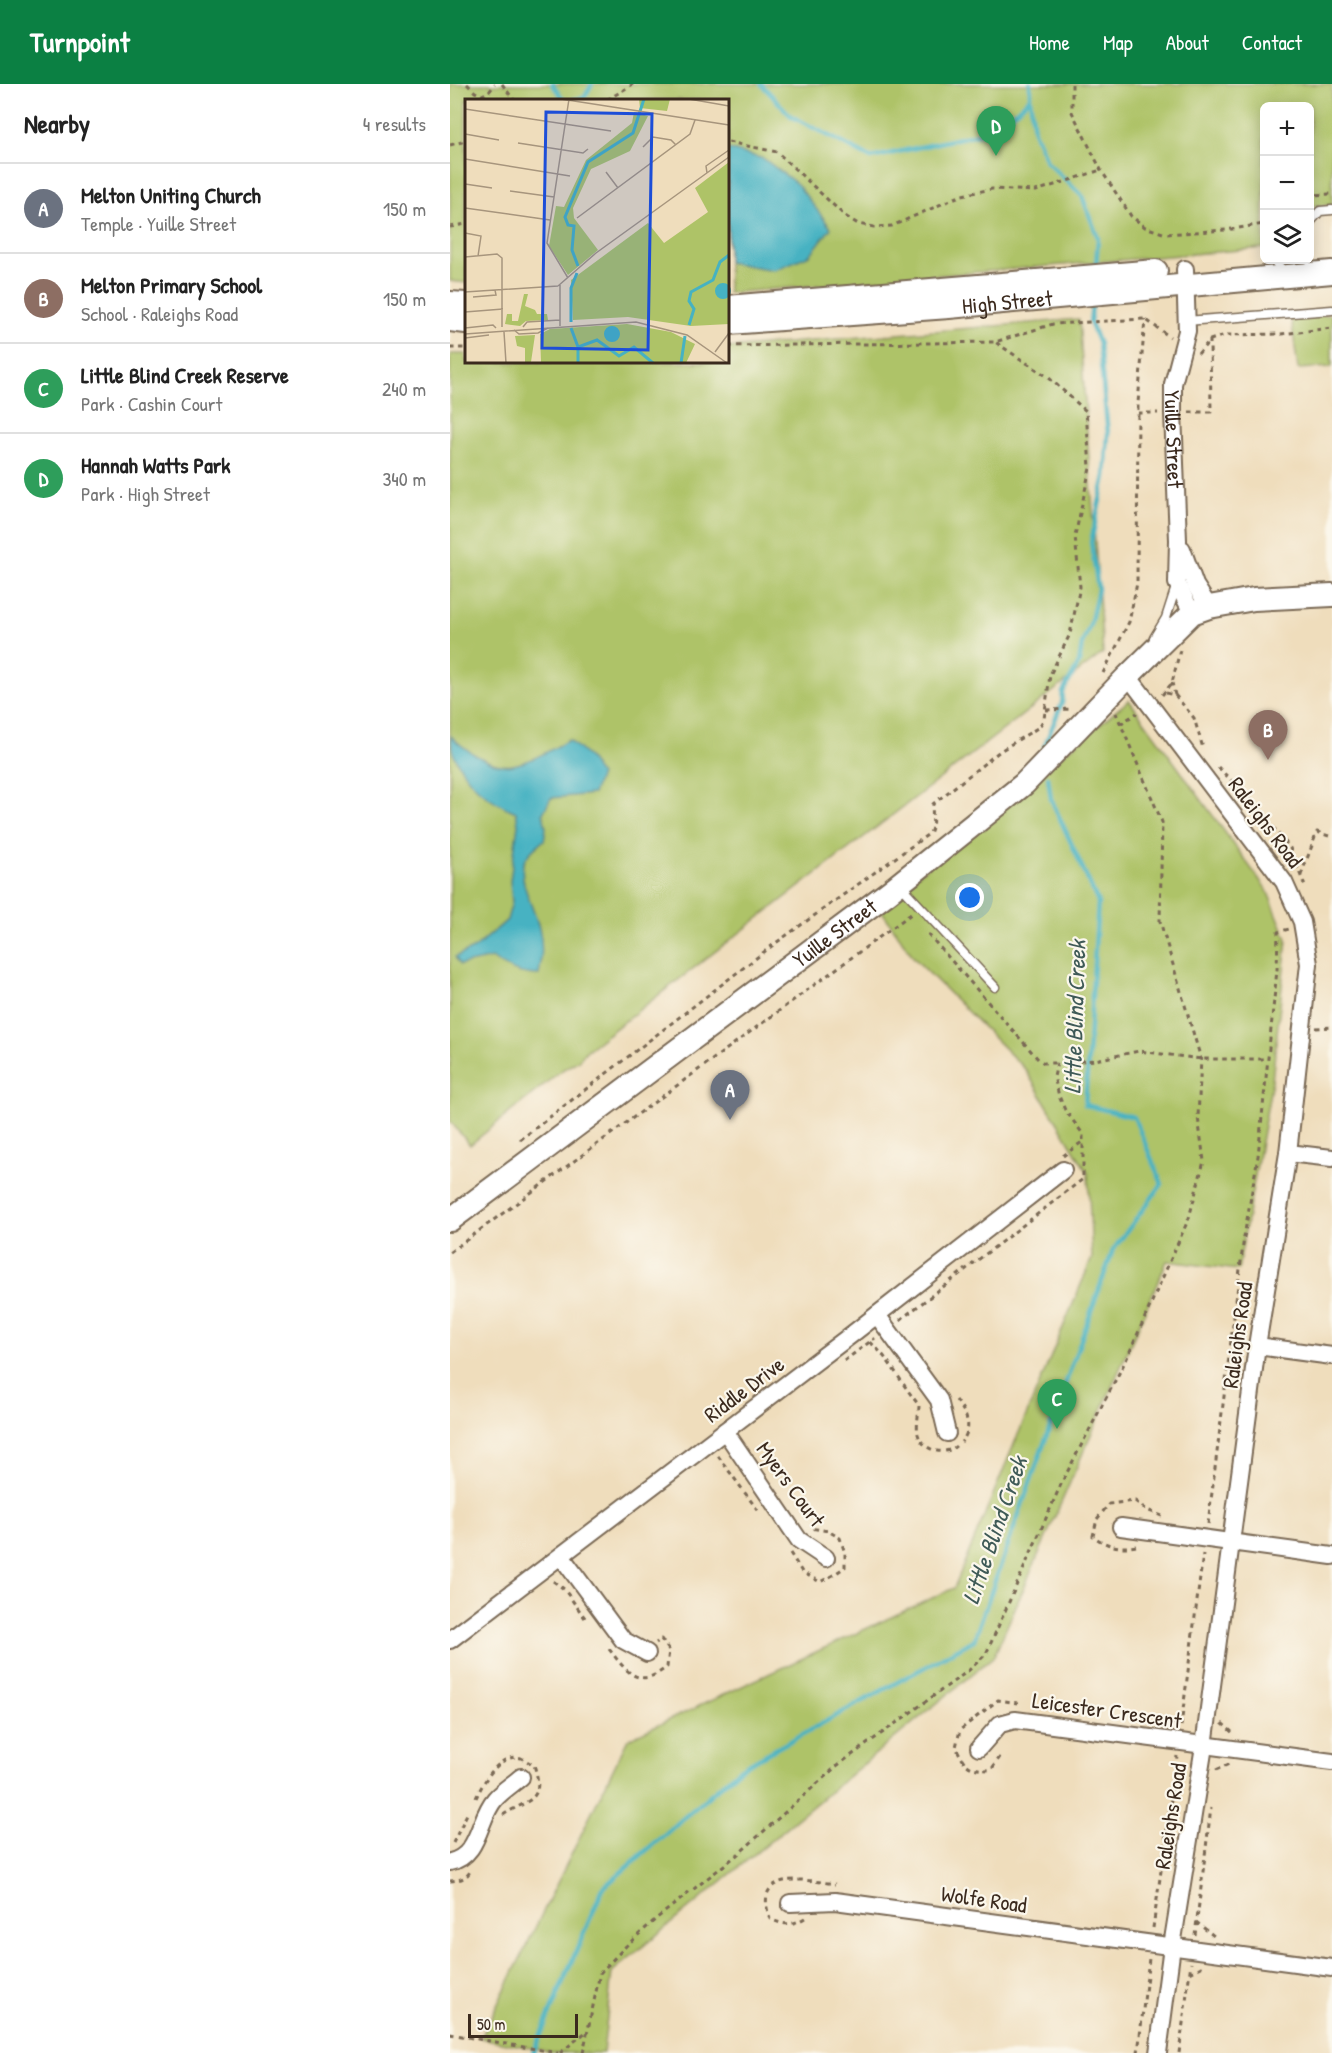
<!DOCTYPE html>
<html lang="en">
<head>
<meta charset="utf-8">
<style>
	body { margin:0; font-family:"Patrick Hand",sans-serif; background:#f6f6f6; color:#222 }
	.controls { position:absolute; right:18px; top:18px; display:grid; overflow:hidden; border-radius:9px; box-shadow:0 3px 15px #0003 }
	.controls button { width:54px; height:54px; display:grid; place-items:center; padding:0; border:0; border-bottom:2px solid #e0e0e0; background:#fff; color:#222; font:30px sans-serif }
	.scale { position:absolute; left:18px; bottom:15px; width:110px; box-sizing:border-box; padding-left:6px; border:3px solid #3b2a1e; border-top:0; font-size:16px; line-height:21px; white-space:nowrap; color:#3b2a1e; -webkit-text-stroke:4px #fbf7ec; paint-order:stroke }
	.you { position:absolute; left:520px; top:814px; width:21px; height:21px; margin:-15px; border:4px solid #fff; border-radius:50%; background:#1a73e8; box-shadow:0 0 0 9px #1a73e833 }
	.badge { display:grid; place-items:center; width:39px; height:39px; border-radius:50%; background:#0b8043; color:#fff; font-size:20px; font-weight:700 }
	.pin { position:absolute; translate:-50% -50px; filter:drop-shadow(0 2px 3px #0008) }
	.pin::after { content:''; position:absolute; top:32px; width:21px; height:18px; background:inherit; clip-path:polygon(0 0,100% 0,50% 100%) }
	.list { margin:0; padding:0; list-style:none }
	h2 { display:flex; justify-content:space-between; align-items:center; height:78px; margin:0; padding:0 24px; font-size:26px }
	h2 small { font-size:20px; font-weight:400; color:#767676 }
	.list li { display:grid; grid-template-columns:39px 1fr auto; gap:18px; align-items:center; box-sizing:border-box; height:90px; padding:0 24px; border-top:2px solid #e0e0e0 }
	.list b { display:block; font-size:22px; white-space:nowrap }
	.list p { margin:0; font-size:20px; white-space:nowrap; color:#767676 }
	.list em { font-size:20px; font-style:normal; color:#767676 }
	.icon { flex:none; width:33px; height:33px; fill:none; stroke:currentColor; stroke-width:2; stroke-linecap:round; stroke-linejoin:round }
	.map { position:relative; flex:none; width:882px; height:1969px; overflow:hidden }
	header { display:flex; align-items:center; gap:36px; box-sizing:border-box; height:84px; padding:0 30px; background:#0b8043; color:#fff }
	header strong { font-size:28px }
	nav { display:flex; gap:33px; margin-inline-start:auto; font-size:21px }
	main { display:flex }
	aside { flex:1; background:#fff }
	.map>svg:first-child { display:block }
	.green { fill:#aec367; stroke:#747642; stroke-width:1.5 }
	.water { fill:#46b2c2; stroke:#406e70; stroke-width:1.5 }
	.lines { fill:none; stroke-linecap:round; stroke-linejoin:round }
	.stream { stroke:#46b2c2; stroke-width:4.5 }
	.lane-casing { stroke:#7a6955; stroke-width:11 }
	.street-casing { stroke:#7a6955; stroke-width:20 }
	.secondary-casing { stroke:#7a6955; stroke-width:26 }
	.path { stroke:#7a6955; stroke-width:3; stroke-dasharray:4.5 4.5; stroke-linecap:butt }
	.lane { stroke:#fff; stroke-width:8 }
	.street { stroke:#fff; stroke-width:16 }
	.secondary { stroke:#fff; stroke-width:22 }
	.labels { text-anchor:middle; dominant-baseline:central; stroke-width:4.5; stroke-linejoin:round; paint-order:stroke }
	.street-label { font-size:22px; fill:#3b2a1e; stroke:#fbf7ec }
	.water-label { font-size:24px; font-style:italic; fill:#3f5a57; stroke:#fbf7ec }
	.inset-river { fill:none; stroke:#46b2c2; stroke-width:3 }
	.inset-road { fill:none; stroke:#a7957d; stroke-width:1.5 }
	.view { fill:#1d4ed8; fill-opacity:0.15; stroke:#1d4ed8; stroke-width:3 }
	.inset-edge { fill:none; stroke:#3b2a1e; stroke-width:3 }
</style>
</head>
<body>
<header>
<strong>Turnpoint</strong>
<nav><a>Home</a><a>Map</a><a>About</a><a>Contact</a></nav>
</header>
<main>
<aside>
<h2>Nearby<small>4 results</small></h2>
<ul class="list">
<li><span class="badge" style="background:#6b7280">A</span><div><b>Melton Uniting Church</b><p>Temple · Yuille Street</p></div><em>150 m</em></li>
<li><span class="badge" style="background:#8d6e63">B</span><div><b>Melton Primary School</b><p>School · Raleighs Road</p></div><em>150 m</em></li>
<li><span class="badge" style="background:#2e9e5b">C</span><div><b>Little Blind Creek Reserve</b><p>Park · Cashin Court</p></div><em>240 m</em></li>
<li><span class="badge" style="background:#2e9e5b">D</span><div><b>Hannah Watts Park</b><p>Park · High Street</p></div><em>340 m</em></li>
</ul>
</aside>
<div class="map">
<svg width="882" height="1969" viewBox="0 0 882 1969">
	<rect width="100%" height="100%" fill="#fbf7ec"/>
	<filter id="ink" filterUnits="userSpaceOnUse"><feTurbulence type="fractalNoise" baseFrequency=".0167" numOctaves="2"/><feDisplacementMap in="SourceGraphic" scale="12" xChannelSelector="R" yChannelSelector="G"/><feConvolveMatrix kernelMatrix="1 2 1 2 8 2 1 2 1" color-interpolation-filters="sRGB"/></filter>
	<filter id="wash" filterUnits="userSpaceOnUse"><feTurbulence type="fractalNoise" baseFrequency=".008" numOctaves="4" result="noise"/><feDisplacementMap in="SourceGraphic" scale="24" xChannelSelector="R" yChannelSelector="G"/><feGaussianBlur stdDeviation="1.35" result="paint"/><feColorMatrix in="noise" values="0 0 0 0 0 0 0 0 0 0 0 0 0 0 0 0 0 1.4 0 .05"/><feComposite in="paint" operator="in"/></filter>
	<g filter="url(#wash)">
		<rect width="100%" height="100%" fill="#efddbc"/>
		<path class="green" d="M0,0H882V121L862,122L860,125V22H814V164L278,209V16H16V199L0,197Z
			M882,231V283L848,285L841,233Z
			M629,235L653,569L136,967L129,976L112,986L20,1061L0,1037V270H16V278H278V264Z
			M679,616L817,806L837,855L822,997L788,1186L717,1177L544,1572L162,1888L153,1969H106L31,1954L178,1655L504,1504L642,1174L638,1089L575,985L464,874L429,823Z"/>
		<path class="water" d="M278,65L314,75L347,100L381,144L360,171L324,186L278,178Z
			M1,652C15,666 42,685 63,681C83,677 102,665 119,656L138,673L150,691L143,710L101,714L93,729L96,744L94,756C86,763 76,770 73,781C69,799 85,826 89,844C93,859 92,876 89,891C70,891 57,885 42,874L10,881L5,873L25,864L57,836L62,818L60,797L68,740L66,728C39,717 16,698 4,671C1,666 2,658 1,652Z"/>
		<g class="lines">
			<path class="stream" d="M102,0L114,16
				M311,0L341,32L421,74L546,46L580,14V0
				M580,14L584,47L597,78L632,112L648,154L646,181
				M123,16L134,14L142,0
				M594,663L612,619L613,608L629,579L632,560L640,541L648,505L641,458L655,392L658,350L649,260L640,238L642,222
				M83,1969L153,1804L291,1684L524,1556L663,1166L712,1100L684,1033L635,1021L648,818L601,715L598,693"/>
		</g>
	</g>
	<g filter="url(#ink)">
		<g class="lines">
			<g class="lane-casing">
				<path id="lane" d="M860,138L870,127L882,126
					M826,176L824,177L835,188
					M736,237L882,226
					M704,554L716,534L726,503
					M449,800L545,903"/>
			</g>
			<g class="street-casing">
				<g id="street">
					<path id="s1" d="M735,185L737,247L723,300V328L728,456L727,499L742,529"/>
					<path d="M732,465L745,501L759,523"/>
					<path d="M678,592L834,798L852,838L859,880L838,1069L807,1262L754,1662L722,1862L708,1969"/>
					<path d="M838,1069L882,1074"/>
					<path d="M427,1231L489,1316L497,1349"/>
					<path d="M807,1262L882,1272"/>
					<path d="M275,1347L349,1456L376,1474"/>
					<path d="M671,1443L882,1472"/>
					<path d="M111,1472L173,1556L197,1569"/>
					<path d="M0,1556L401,1251L613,1086"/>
					<path d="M529,1664L550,1640L565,1636L882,1678"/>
					<path d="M0,1778C30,1772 28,1734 45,1715C52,1707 63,1700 71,1693"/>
					<path d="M340,1819L385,1817L882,1884"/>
				</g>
			</g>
			<g class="secondary-casing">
				<g id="secondary">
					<path d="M0,219L16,220"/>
					<path d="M278,223L706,187"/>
					<path d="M0,236L16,238"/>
					<path id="s2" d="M278,239L499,223L882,188"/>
					<path id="s3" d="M0,1136L439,808L574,700L678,592L742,529L759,523L804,515L882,511"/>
				</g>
			</g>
			<path class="path" d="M17,0L25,8L32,11L39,8L45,0
				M52,0L64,16
				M622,0V28L651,86L681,132L695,143L716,150L776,146L814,140
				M157,16L183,0
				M278,58L327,68L395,132L408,140L424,143L442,142L512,111L542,105L586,107L651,86
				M0,61L16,57
				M860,114L861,111L882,110
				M0,143L16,140
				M278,262L545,258L603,240L676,236L695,235L720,253
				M0,264H16
				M748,270L760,256L775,251L831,250L882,244
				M739,328H761L760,256
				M688,329H708
				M653,589L679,538L687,499L688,319L695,235
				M716,609L725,611L722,599
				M712,611L722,599L730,566
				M725,611L744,634L753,664
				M596,626L622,625
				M670,640L687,629
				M768,683L806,722L840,764L856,805
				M851,791L867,748L882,753
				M478,850L588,975L594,979H607
				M866,944L882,943
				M70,1056L323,861L480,749C485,739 481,731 483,720L550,667L589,643L594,635L600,591L620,550L630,503L625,452L640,384L636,327L598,293L545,258
				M613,1072L632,1058
				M0,1168L461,830
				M450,1236L633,1095V1050L615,1026L609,1012L604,993L607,979L645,976L689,967L751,975H817
				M420,1258C441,1276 451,1300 469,1321C469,1329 466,1341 468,1350C472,1366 494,1373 506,1362
				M394,1277L425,1254
				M506,1316C516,1329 524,1344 511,1358
				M268,1372L309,1428
				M758,1440L794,1153L808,1072L827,886L828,848L839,845
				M686,1462C669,1465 657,1462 643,1452L647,1435L659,1420L685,1417L697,1426L712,1432
				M340,1469L352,1488L370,1498L385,1490L395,1483V1469L390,1454L378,1447L360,1444
				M103,1497L114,1505L135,1534
				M159,1565C177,1588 188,1606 217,1583L219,1566L211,1555L206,1559
				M772,1639L784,1650
				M720,1642L731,1632
				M731,1642L753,1470
				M550,1673L541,1686C518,1685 516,1684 506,1663L510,1646L548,1616L568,1619
				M766,1686L779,1680
				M26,1714C33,1698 50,1668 71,1674C75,1676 80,1679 84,1681C96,1718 78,1715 53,1731
				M3,1759L17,1730
				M0,1797C10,1796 16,1795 21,1786
				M355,1834C341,1842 334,1841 320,1835C302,1784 355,1796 385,1800
				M746,1838L764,1852
				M703,1844L727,1672
				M745,1851L761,1724
				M740,1889L753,1882
				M0,1950L108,1969
				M110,1969L136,1948
				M133,1969L150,1889L176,1862L207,1834L287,1771L388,1681L518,1587L536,1570L612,1398L677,1274L739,1134L754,1077L748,1033L751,975L710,837L712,738L666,629
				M688,1969L699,1874
				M729,1969L741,1879"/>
			<use href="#lane" class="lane"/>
			<use href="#street" class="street"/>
			<use href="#secondary" class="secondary"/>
		</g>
	</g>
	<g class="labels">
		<g class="street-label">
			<text stroke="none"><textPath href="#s2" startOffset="280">High Street</textPath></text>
			<text stroke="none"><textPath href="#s1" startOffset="172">Yuille Street</textPath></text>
			<text transform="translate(816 738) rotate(53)">Raleighs Road</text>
			<text stroke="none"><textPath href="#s3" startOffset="480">Yuille Street</textPath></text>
			<text transform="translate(787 1251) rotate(-82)">Raleighs Road</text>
			<text transform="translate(294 1305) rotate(-37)">Riddle Drive</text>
			<text transform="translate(341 1400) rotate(54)">Myers Court</text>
			<text transform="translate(657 1626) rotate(8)">Leicester Crescent</text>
			<text transform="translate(720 1732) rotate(-81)">Raleighs Road</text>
			<text transform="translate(534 1815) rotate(8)">Wolfe Road</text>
		</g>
		<g class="water-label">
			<text transform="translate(624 933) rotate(-88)">Little Blind Creek</text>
			<text transform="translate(544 1446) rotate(-71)">Little Blind Creek</text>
		</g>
	</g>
	<g transform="translate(15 15)">
		<rect width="264" height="264" fill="#efddbc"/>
		<path d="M174,0H205L202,12L175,9ZM169,13L183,17L165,52L126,70L108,109L109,119L133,151L103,176L84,147L91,107L99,108L121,61L167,24ZM264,63V225L226,227L163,218L108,221L106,181L183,124L199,144L243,113L230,89ZM59,195H63L60,207L70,211L72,215H82L83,221L61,222L55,227L40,225L42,215H47V222H53ZM162,225L206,233L230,245L221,264L76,263L75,235L85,230ZM70,236L66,263H60V249L52,247L50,237Z" fill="#aec367"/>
		<path d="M250 192a8 8 0 1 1 16 0a8 8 0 1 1-16 0ZM139 235a8 8 0 1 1 16 0a8 8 0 1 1-16 0Z" fill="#46b2c2"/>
		<path class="inset-river" d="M113,167L107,151L109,127L103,126L100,118L123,63L168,34L179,0M106,223V189L112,174M224,226L229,210L224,202L226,193L248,181L255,163L264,156M106,229L113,248M113,264V248L132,241L154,257L169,248L188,264M216,264L220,237"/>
		<path class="inset-road" d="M96,0L264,26M224,0L264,7M0,10L146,32M0,35L34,41M53,44L118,54L123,50M178,48L188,38L206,41L211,46M0,60L105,77M141,73L153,89M242,74L241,67L264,51M0,85L27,89M45,92L89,98M0,109L85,121M112,119L225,35L230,21M0,134L16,137L13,157M0,158L32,155L37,159V228M103,179L82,144L104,0M95,186V227M93,187L131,154L264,58M0,193L93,187M8,198L31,196L30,191M0,213L38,210M58,228L62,223L95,221M0,229L28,226L31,229M49,231L54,235L73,234L83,229M39,233L41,264M0,235L171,223L222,236L262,264M0,239L24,236M250,253L264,234"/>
		<path class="view" d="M81,13L187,15L183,251L77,249Z"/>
		<rect width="264" height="264" class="inset-edge"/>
	</g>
</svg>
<div class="controls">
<button>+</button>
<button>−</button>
<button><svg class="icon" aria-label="layers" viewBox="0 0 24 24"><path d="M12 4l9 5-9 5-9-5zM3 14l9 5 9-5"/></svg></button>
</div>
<div class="scale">50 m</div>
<div class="you"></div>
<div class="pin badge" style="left:280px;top:1036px;background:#6b7280">A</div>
<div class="pin badge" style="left:818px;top:676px;background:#8d6e63">B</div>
<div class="pin badge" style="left:607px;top:1345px;background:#2e9e5b">C</div>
<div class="pin badge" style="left:546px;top:72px;background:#2e9e5b">D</div>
</div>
</main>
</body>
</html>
